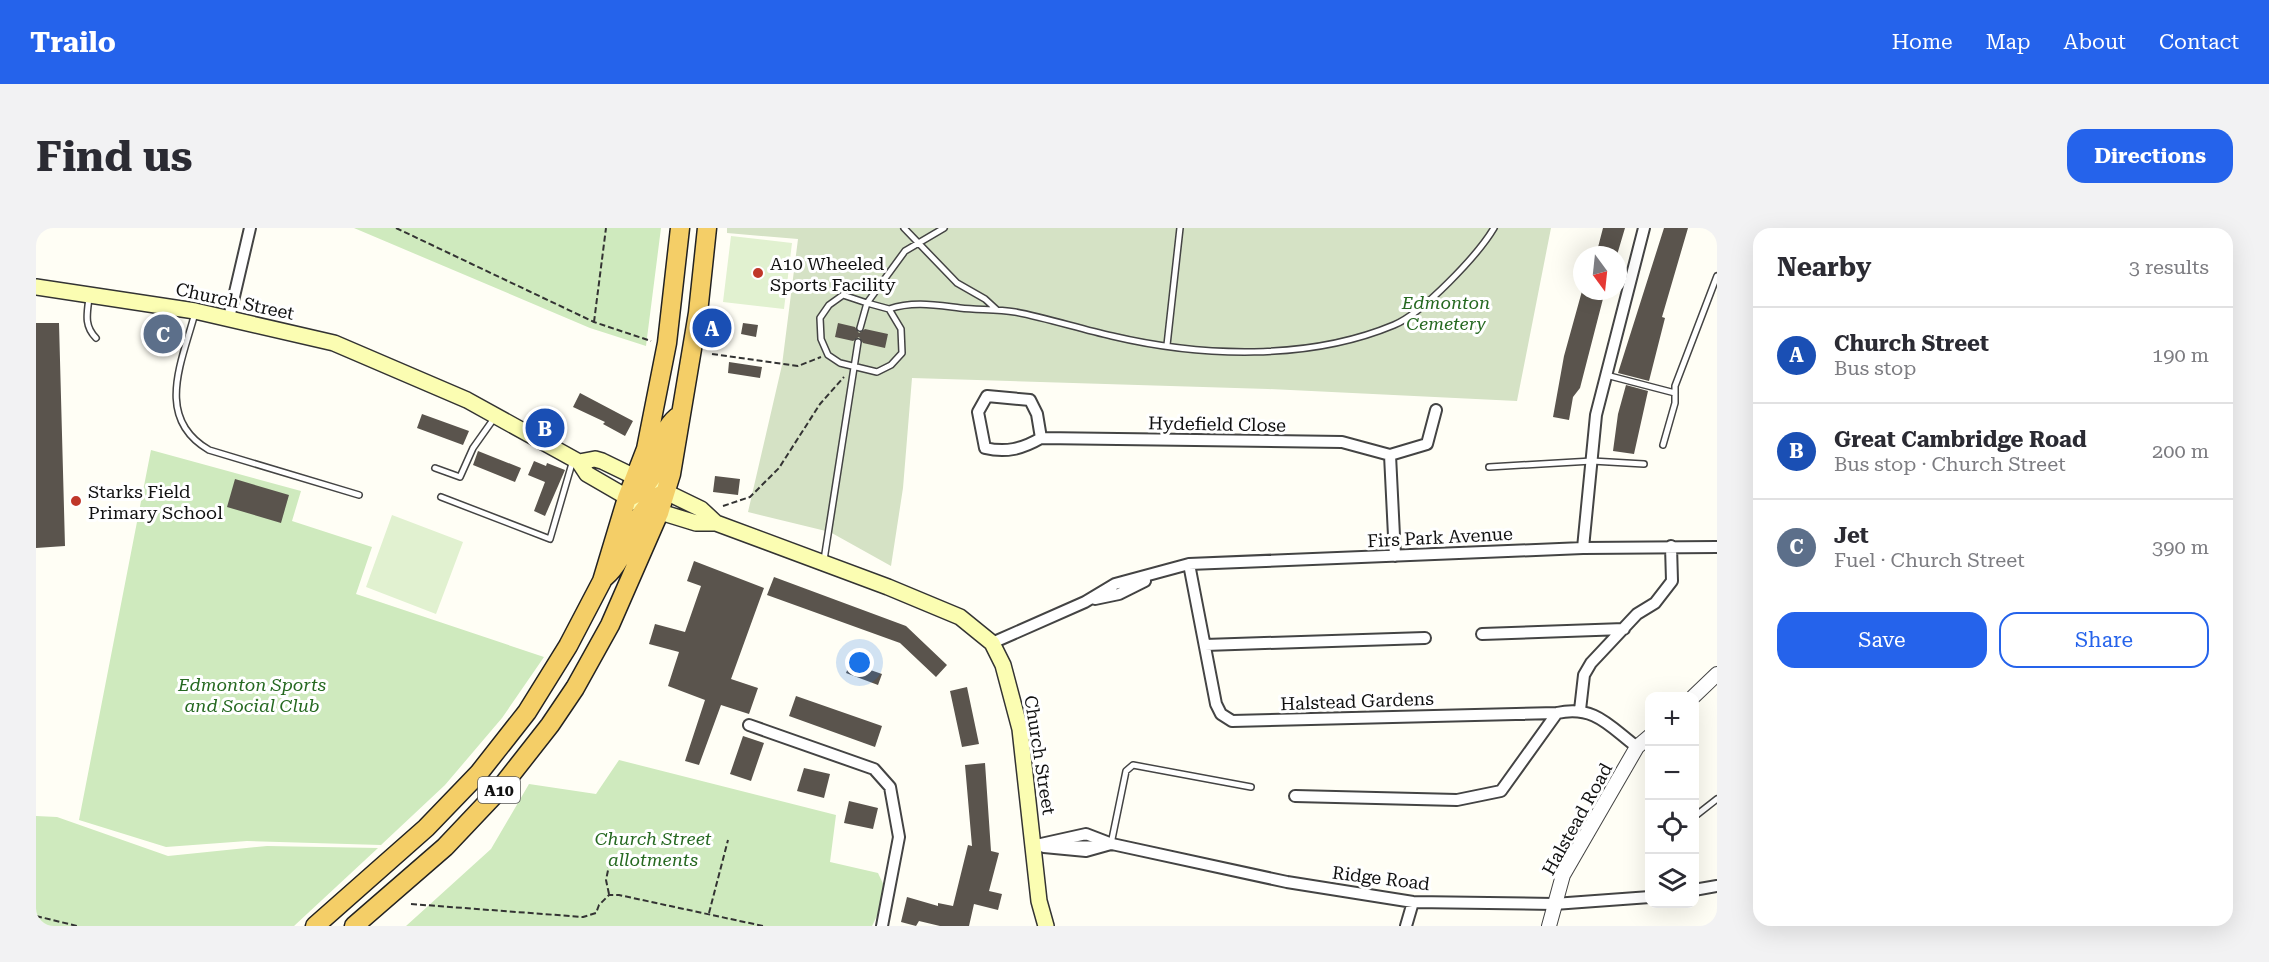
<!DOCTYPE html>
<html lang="en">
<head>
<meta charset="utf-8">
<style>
	body { margin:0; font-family:"Roboto Serif",serif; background:#f2f2f3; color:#2b2b33 }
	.controls { position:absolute; right:18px; bottom:18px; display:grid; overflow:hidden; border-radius:12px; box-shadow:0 6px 24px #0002 }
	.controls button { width:54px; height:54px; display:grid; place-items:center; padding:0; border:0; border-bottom:2px solid #e1e1e2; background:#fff; color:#2b2b33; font:30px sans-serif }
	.compass { position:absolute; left:1537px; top:18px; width:54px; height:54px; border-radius:50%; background:#fff; box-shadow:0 6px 24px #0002; rotate:165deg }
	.you { position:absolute; left:824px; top:435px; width:21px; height:21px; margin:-15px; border:4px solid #fff; border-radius:50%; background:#1a73e8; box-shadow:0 0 0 9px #1a73e833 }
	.badge { display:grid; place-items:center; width:39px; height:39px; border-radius:50%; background:#2563eb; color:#fff; font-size:20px; font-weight:700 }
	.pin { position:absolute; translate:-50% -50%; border:3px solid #fff; box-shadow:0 2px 6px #0006 }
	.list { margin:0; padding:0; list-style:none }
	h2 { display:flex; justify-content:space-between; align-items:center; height:78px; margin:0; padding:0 24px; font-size:26px }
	h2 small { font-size:20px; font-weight:400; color:#7c7c81 }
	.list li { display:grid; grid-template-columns:39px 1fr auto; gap:18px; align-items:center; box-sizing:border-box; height:96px; padding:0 24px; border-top:2px solid #e1e1e2 }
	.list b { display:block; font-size:22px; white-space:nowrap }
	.list p { margin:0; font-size:20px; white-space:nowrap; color:#7c7c81 }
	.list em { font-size:20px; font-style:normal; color:#7c7c81 }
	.actions { display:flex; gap:12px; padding:18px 24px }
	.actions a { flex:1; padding:14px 0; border:2px solid #2563eb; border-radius:18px; text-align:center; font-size:21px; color:#2563eb }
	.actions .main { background:#2563eb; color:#fff }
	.icon { flex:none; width:33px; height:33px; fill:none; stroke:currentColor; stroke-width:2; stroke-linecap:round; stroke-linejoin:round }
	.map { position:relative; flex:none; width:1681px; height:698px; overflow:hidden; border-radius:18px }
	header { display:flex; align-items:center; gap:36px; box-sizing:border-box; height:84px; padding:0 30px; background:#2563eb; color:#fff }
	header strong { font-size:28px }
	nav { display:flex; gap:33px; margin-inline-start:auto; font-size:21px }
	.intro { display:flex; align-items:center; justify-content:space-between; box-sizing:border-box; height:144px; padding:0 36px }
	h1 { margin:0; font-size:42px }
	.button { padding:15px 27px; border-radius:18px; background:#2563eb; color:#fff; font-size:21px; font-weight:700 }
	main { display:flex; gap:36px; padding:0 36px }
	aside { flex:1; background:#fff; border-radius:18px; box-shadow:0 6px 24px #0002 }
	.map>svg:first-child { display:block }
	.green { fill:#cfeabe }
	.cemetery { fill:#d5e2c5 }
	.pitch { fill:#e1f1d0 }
	.building { fill:#5a544d }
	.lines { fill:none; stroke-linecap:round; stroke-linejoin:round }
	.service-casing { stroke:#444; stroke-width:8 }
	.minor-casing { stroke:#444; stroke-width:14 }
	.tertiary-casing { stroke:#444; stroke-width:16 }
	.secondary-casing { stroke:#333; stroke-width:18 }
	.trunk-casing { stroke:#222; stroke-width:21 }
	.path { stroke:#333; stroke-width:2; stroke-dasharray:6 3; stroke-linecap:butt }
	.service { stroke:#fff; stroke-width:5 }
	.minor { stroke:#fff; stroke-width:10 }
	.tertiary { stroke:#fff; stroke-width:14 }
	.secondary { stroke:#fbfdb2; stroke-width:15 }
	.trunk { stroke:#f4ce67; stroke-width:18 }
	.poi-dot { fill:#c03729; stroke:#fff; stroke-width:2 }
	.labels { text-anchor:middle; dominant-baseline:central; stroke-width:6; stroke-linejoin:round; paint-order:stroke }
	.shield { fill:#fff; stroke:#585858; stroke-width:1.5 }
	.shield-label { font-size:16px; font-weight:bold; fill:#111 }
	.poi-label { font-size:18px; fill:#111; stroke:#fff; text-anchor:start }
	.street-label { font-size:18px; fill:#111; stroke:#fff }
	.park-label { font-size:18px; font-style:italic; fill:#266921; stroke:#fff }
</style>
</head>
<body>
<header>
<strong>Trailo</strong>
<nav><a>Home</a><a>Map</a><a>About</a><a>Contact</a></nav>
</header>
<div class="intro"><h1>Find us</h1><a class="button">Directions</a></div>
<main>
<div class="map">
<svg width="1681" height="698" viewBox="0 0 1681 698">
	<rect width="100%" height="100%" fill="#fffef5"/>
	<path class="green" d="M318,0H625L610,118L554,100Z
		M115,222L265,263L256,293L336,319L320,366L508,429L466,490L409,557L345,617L211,613L130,619L43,592Z
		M583,532L800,587L794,634L842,645L852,666L836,698H370L455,621L493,556L560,566Z
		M0,588L21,589L132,628L231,618L342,620L258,698H0Z"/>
	<path class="cemetery" d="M691,0H1515L1481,173L1232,161L876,150L867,260L855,338L794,304L712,284L746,137L762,11L691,5Z"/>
	<path class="pitch" d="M695,8L756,15L748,81L687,74Z
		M356,287L427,314L400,386L330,359Z"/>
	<path class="building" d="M1567,0H1589L1581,27H1560Z
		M1628,0H1652L1626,89L1629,90L1613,153L1582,145Z
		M1546,63H1569L1544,160L1537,169L1533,192L1517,189L1528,128Z
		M0,95H23L29,318L0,320Z
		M707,95L722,97L720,109L705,106Z
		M802,95L819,99L823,105L829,101L852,106L849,120L827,115L823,109L817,113L799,109Z
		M693,134L726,139L724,150L692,145Z
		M1590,157L1612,163L1598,226L1577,223L1582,186Z
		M544,165L597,193L589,208L567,196L569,194L537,179Z
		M386,186L433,203L427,217L381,200Z
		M442,223L485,240L479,254L437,237Z
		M498,233L510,238L511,235L529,242L509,288L498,283L509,254L492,247Z
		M679,248L704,251L702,267L677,264Z
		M199,251L253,267L245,295L191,279Z
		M658,333L728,360L695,451L722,460L713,486L685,477L663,537L649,533L669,472L632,458L643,424L613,416L619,396L649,404L665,358L651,353Z
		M738,349L870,398L911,437L900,449L864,415L731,367Z
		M814,435L846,446L842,457L810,445Z
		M931,459L943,516L926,519L914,463Z
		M760,468L846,498L839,519L753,488Z
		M707,508L728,515L715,553L694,546Z
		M949,535L955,623L963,625L953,663L966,666L962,682L938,676L933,698H904L883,693L880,698L865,694L871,669L902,678V675L917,678L932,617L936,618L929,537Z
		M768,540L794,546L788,570L761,563Z
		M813,573L842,580L837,601L808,595Z"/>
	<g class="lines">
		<g class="service-casing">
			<path id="service" d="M868,0L921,55L949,71L961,82
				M0,1V0
				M53,70C51,86 48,98 60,110
				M853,81C877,73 899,77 924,80C942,82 961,81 979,84C1011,90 1044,101 1076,108C1165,129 1272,133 1358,97C1387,85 1442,27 1458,0
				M159,85C146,134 118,190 173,222L323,267
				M824,100L831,75L853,81L865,101L866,125L855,137L841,144L804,135L792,127L785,111L784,90L793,77L807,67L831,75L869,23L908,0
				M1131,117L1144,0
				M1570,147L1639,165
				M1627,217L1639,175V158L1681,48
				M1453,239L1556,233L1608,236
				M399,240L424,249L437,220L459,189
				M405,269L514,311L537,232
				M788,332L822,114
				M1658,589L1681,571
				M1027,616H1063
				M1075,616L1090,543L1097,537L1215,559"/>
		</g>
		<g class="minor-casing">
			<path id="minor" d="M193,90L214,0
				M1005,210L1001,186L994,172L951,168L942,184L949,220C970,225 986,221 1005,210L1306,214L1354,227L1391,216L1400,182
				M1354,227L1359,328
				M1547,320L1560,187L1608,0
				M1153,336L1180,476L1185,486L1196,493L1521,485C1559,477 1573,498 1601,519
				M1059,371L1083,366L1109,353
				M1446,406L1588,401
				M956,415L1049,374L1079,356L1153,336L1547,320L1681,319
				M1169,417L1389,410
				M1544,482L1548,447L1555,435L1601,386L1619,375L1636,353L1635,318
				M713,497L838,541L854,559L863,609L846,698
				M1259,568L1421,572L1465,563L1521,485
				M996,618L1050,606L1076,616L1251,654L1377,674L1518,676L1614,669
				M1008,619L1050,623L1075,616
				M1658,662L1681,658
				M1370,698L1377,674"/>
		</g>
		<g class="tertiary-casing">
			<path id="tertiary" d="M1657,469L1681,446
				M1513,698L1527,647L1601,519L1614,508"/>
		</g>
		<g class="secondary-casing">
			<path id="secondary" d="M0,59L159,83L298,115L431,172L543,234L551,246L608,279L660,295H680L852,359L924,389L956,415L967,437L984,501L1003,673L1010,698
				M543,234L559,231L566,233L665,281L680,295"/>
		</g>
		<g class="trunk-casing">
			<path id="trunk" d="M591,270C635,251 613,212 641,189
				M569,349C597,325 593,281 629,265
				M279,698L390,600L443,545L491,484L532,418L566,353L591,270L610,221L631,115L644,0
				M318,698L409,619L463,562L514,497L539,460L574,397L623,285L635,246L662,85L671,0"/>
		</g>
		<path class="path" d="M360,0L558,94L615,113
			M558,94L570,0
			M676,126L762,138L785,129
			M687,278L714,269L743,240L784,176L808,149
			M573,666L570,652L575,628
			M375,676L547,689L560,685L563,677L573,667H583L727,698
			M673,685L692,612
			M0,688L41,698"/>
		<use href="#service" class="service"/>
		<use href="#minor" class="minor"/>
		<use href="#tertiary" class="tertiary"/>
		<use href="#secondary" class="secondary"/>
		<use href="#trunk" class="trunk"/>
	</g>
	<g class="poi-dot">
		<circle cx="722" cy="45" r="6"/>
		<circle cx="40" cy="273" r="6"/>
	</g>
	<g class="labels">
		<rect class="shield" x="442" y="549" width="42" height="26" rx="4.5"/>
		<g class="shield-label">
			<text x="463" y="562">A10</text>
		</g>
		<g class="poi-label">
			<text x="734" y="35">A10 Wheeled<tspan x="734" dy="21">Sports Facility</tspan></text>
			<text x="52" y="263">Starks Field<tspan x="52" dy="21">Primary School</tspan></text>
		</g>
		<g class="street-label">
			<text transform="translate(199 73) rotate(12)">Church Street</text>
			<text transform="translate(1181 196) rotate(1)">Hydefield Close</text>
			<text transform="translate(1404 309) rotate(-3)">Firs Park Avenue</text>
			<text transform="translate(1321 473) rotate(-2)">Halstead Gardens</text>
			<text transform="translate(1004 527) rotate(81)">Church Street</text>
			<text transform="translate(1541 591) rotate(-61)">Halstead Road</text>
			<text transform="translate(1345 650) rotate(7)">Ridge Road</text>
		</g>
		<g class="park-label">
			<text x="1410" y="74">Edmonton<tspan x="1410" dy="21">Cemetery</tspan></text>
			<text x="216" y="456">Edmonton Sports<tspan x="216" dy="21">and Social Club</tspan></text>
			<text x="617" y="610">Church Street<tspan x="617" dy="21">allotments</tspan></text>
		</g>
	</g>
</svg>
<div class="controls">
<button>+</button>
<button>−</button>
<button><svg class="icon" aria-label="locate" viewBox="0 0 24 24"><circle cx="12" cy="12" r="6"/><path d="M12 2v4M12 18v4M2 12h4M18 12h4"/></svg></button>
<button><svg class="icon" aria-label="layers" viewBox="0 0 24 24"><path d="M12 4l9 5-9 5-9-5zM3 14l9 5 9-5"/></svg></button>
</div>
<svg class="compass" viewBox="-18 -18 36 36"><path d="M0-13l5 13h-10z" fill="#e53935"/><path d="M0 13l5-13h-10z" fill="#7c7c81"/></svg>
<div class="you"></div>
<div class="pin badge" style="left:676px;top:100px;background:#1a4fb4">A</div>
<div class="pin badge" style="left:509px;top:200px;background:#1a4fb4">B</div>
<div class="pin badge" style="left:127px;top:106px;background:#5c6f8a">C</div>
</div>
<aside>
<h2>Nearby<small>3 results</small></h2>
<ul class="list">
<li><span class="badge" style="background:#1a4fb4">A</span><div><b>Church Street</b><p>Bus stop</p></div><em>190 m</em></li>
<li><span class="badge" style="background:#1a4fb4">B</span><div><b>Great Cambridge Road</b><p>Bus stop · Church Street</p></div><em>200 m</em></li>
<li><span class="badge" style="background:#5c6f8a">C</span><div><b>Jet</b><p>Fuel · Church Street</p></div><em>390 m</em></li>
</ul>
<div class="actions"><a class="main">Save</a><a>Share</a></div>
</aside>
</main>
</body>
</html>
